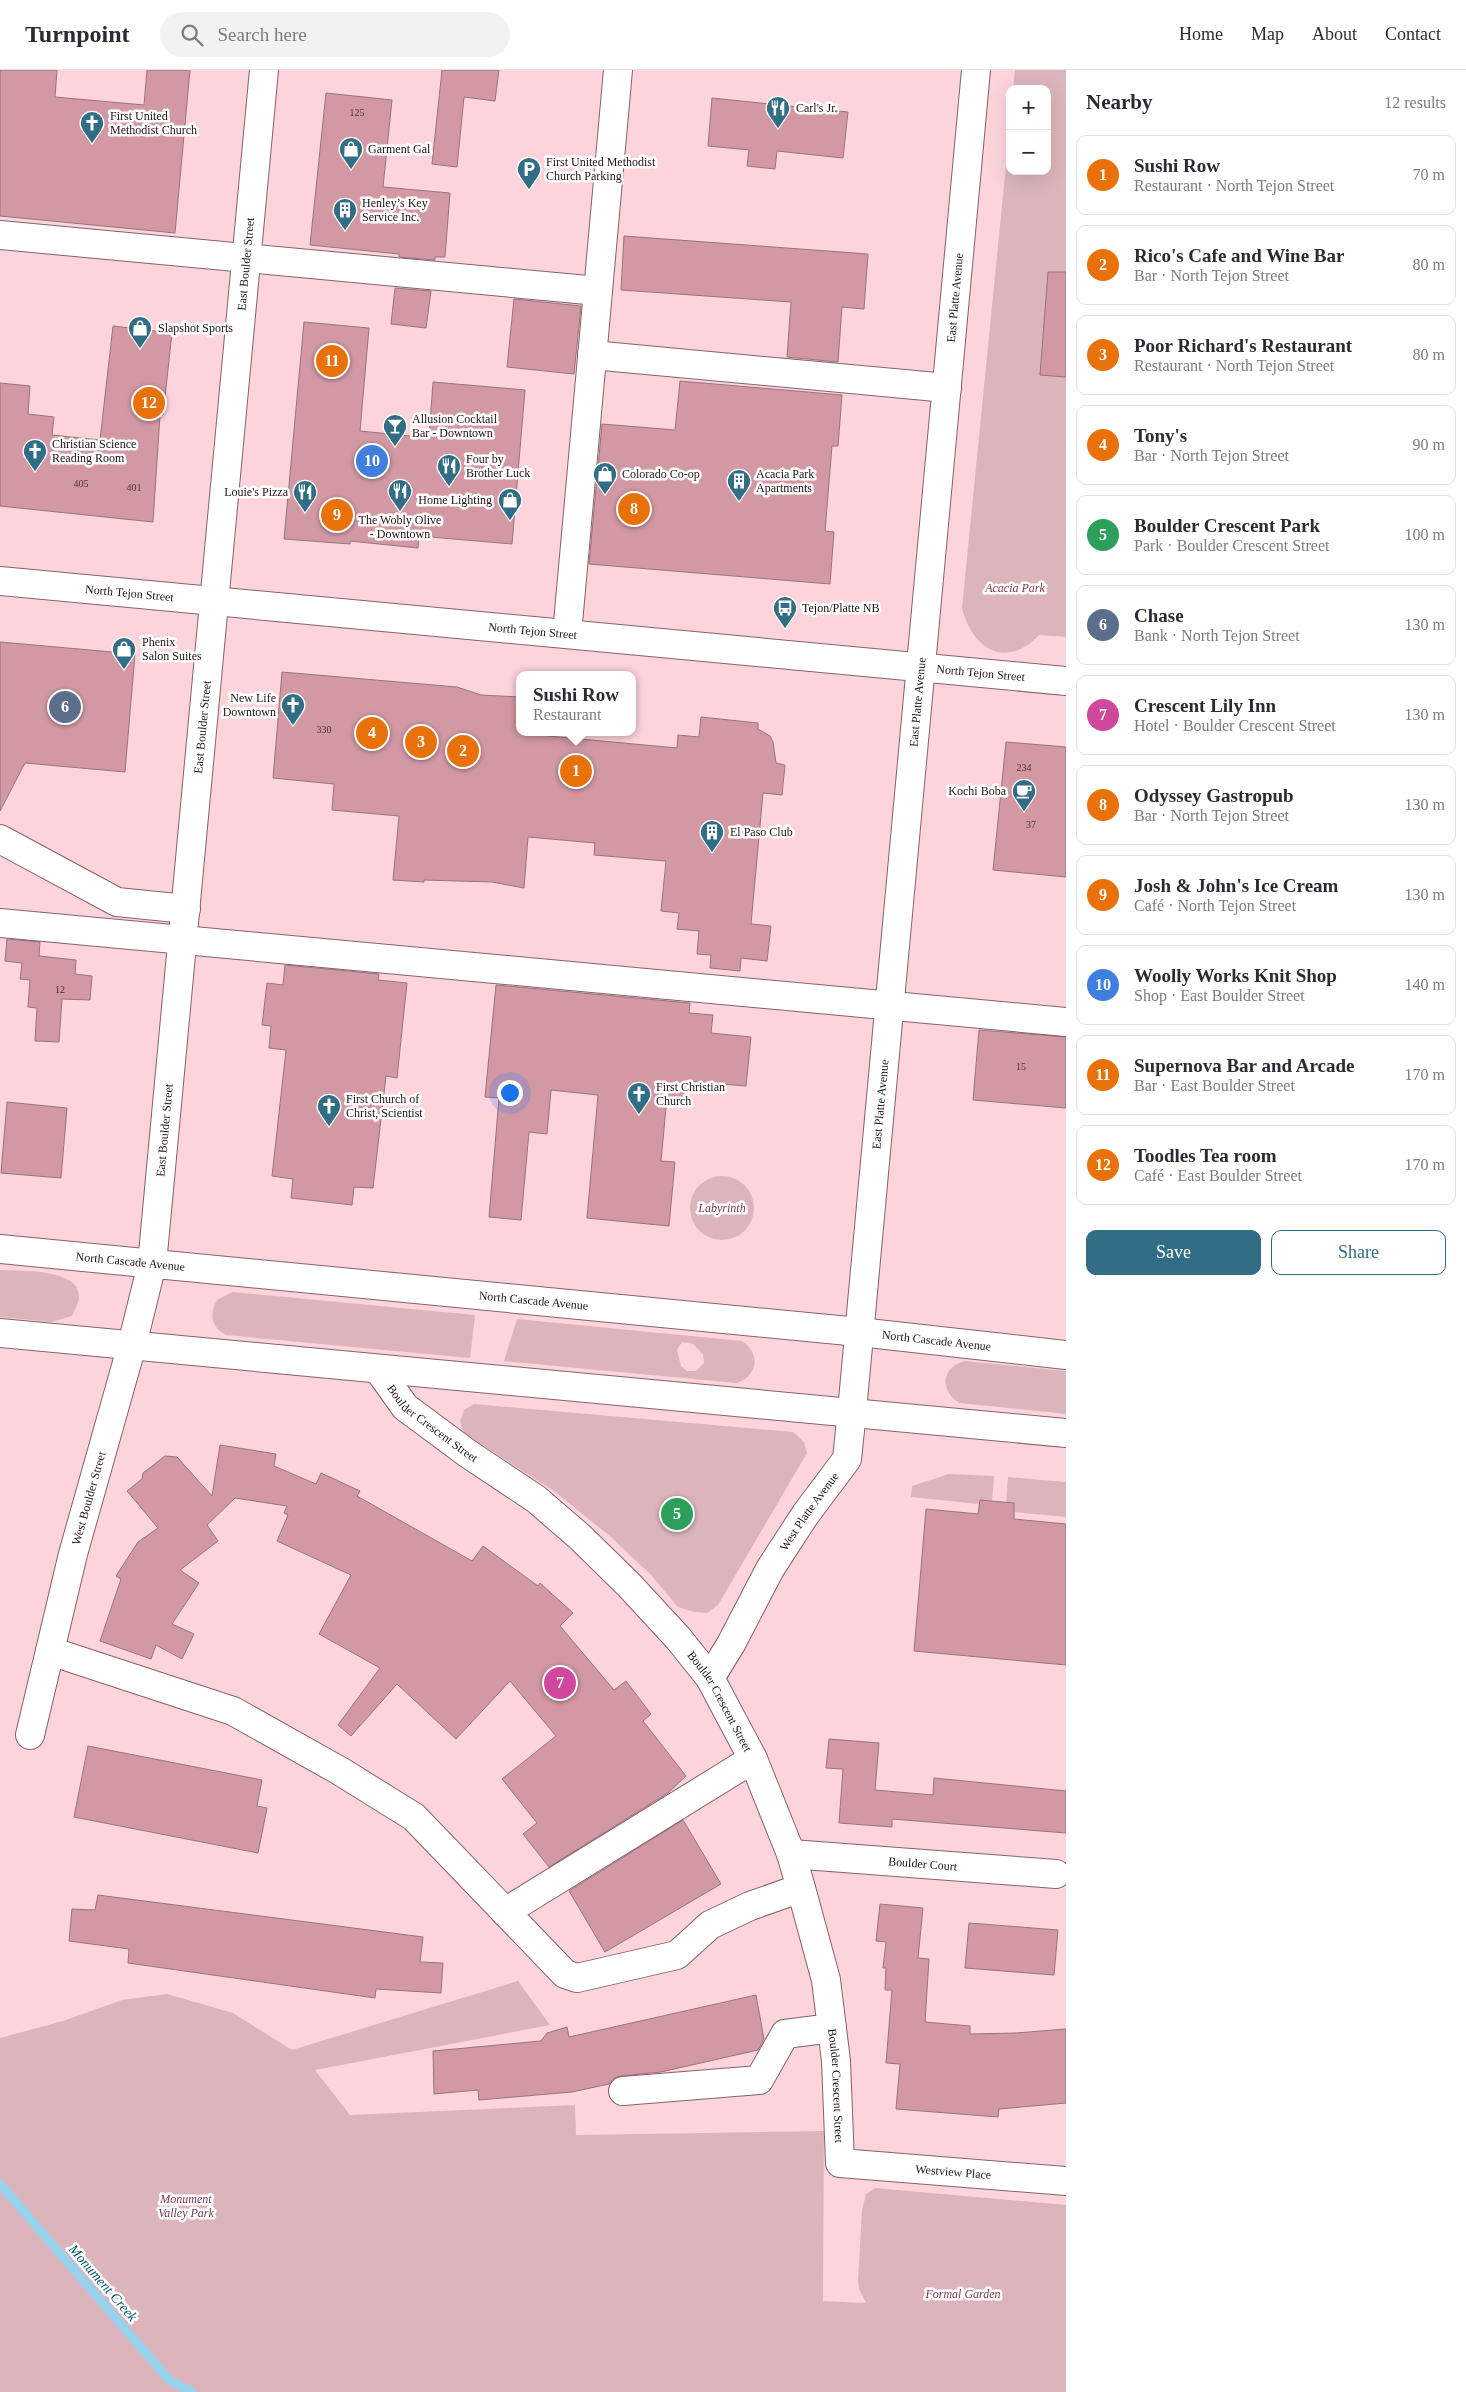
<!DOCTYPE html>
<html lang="en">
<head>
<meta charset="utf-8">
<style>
	body { margin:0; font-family:Georgia,serif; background:#f2f2f3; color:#2b2b33 }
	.controls { position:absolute; right:15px; top:15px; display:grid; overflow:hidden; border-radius:10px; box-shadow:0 5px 20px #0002 }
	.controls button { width:45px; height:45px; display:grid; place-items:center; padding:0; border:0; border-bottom:1px solid #e1e1e2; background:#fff; color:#2b2b33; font:25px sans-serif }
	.you { position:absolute; left:509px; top:1022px; width:18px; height:18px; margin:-12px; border:4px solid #fff; border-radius:50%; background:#1a73e8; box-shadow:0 0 0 8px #1a73e833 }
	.badge { display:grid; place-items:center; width:32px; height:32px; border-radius:50%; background:#316d84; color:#fff; font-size:16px; font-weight:700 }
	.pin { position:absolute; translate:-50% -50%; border:2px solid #fff; box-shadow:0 1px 5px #0006 }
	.popup { position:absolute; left:516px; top:601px; width:120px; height:65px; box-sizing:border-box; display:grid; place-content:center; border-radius:10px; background:#fff; filter:drop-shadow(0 1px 4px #0005); font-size:16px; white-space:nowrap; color:#7c7c81 }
	.popup b { font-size:19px; color:#2b2b33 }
	.popup::after { content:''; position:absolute; left:50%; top:100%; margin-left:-10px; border:10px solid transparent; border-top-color:#fff }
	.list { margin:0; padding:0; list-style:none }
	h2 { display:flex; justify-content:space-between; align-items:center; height:65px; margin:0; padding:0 20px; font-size:21px }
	h2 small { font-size:16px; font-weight:400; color:#7c7c81 }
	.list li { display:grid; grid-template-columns:32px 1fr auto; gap:15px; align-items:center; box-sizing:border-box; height:80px; margin:0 10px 10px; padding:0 10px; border:1px solid #e1e1e2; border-radius:10px }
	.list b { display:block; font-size:19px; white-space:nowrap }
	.list p { margin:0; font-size:16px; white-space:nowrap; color:#7c7c81 }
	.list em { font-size:16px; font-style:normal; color:#7c7c81 }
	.actions { display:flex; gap:10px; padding:15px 20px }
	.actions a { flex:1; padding:11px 0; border:1px solid #316d84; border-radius:10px; text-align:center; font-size:18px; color:#316d84 }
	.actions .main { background:#316d84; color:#fff }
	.icon { flex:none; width:28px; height:28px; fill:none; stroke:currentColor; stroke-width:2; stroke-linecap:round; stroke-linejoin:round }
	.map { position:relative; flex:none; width:1066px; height:2322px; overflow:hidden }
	header { display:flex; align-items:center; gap:30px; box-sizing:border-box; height:70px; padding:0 25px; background:#fff; border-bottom:1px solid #e1e1e2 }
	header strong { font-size:24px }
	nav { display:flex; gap:28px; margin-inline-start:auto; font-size:18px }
	.search { width:350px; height:45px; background:#f2f2f3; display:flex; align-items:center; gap:12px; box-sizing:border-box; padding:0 18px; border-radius:28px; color:#7c7c81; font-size:19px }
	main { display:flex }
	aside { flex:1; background:#fff }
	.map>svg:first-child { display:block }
	.green { fill:#dcb5bc; fill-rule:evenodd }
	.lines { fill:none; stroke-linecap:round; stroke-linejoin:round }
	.stream { stroke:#96d2ec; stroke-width:9 }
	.building { fill:#d299a5; stroke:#98737b }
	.minor-casing { stroke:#856169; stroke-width:30 }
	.major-casing { stroke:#856169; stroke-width:30 }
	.minor { stroke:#fff; stroke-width:28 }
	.major { stroke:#fff; stroke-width:28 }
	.labels { text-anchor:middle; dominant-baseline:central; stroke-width:5; stroke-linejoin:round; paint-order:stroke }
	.number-label { font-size:10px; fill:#4c3439 }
	.poi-label { font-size:12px; fill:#201215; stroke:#fff; text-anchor:start }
	.street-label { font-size:12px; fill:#201215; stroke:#fff }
	.park-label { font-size:12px; font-style:italic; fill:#7f384b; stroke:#fff }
	.water-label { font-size:14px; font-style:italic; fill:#035670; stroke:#fff }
</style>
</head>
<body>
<header>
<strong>Turnpoint</strong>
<div class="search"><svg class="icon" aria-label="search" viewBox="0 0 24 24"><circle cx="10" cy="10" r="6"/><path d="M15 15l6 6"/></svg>Search here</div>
<nav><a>Home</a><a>Map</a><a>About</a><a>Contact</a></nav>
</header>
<main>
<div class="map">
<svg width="1066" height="2322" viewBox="0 0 1066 2322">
	<rect width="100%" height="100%" fill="#fdd4dc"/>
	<path class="green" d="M1015,0H1066V567L1039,565C1006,600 972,579 962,538L1010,55V101H1047V19H1013Z
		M690 1138a32 32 0 1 1 64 0a32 32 0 1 1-64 0Z
		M0,1200C20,1201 80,1198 79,1227C79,1233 74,1241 72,1246L51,1252L0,1247Z
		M232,1222L475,1245L470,1288L226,1265C211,1257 209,1244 217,1230Z
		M517,1249L742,1271C761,1283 758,1307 736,1313L504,1291ZM682,1272L693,1274L703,1284L704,1293L696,1301H687L681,1296L677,1280Z
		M965,1291L1066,1301V1344L960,1333C939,1321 941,1297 965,1291Z
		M474,1334L793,1362L804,1372L807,1383L718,1535L707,1543L694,1542L678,1537L651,1505L611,1467L554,1421L464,1363L460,1352L464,1340Z
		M949,1404L994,1406L992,1431L980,1430L979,1434L911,1427L912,1416Z
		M1008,1407L1066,1412V1447L1014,1442V1433L1006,1432Z
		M518,1911L550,1955L315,2000L350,2045L575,2035L576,2065L824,2061L823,2231L866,2233L859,2219L858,2210L862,2140L866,2124L875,2118L1066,2135V2322H0V1968L63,1951L122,1930L167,1924L233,1943L292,1980Z"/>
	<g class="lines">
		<path class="stream" d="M0,2114L169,2310L192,2322"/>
	</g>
	<path class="building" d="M0,0H57L55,27L144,35L147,0H190L175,163L0,146Z
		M442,0H499L495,31L464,27L457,97L432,94Z
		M326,23L392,30L383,117L450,123L445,187H435V190L399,187V184L310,175Z
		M712,28L848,42L843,88L777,81L775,99L747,96L749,80L708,76Z
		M624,166L868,184L864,239L842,237L838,292L787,287L791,232L621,220Z
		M1048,202H1066V307L1040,305Z
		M395,218L431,221L426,258L391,254Z
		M514,229L581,236L574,304L507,297Z
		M304,252L369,258L360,361L429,368L433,312L525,320L512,474L419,466L418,478L350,471V474L284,469Z
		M113,256L172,263L163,345H160L153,452L0,436V313L30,316L28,344L54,347L52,365L100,370Z
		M680,311L842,325L838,376H832L825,461L834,462L830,514L589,494L602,354L675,360Z
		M0,572L135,584L125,702L25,693L0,741Z
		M282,602L457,617L481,625L520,627V662H537V665L677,678L678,665L699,667L701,647L758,653V659L770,666L773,672L776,693L785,695L782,725L763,723L751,854L771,856L767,891L741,888L740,901L710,898L711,885L697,884L699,861L677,859L679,843L661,841L666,791L594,785L595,773L528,767L524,818L492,812L424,810V812L393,810L399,746L332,740L334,714L273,708Z
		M1006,672L1066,677V807L993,800Z
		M7,869L40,872L39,886L76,890L75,904L92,906L90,930L62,929L59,972L35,971L37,938L28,937L30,910L20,909L22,893L5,891Z
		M285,895L379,904L378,910L407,913L397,1008L386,1006L373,1118L354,1117L352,1135L291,1128L293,1109L272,1106L286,980L269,978L271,956L262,955L267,913L283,915Z
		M496,915L690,933L689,943L713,945L711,963L751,967L746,1016L686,1011L684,1029L667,1027L661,1091L675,1092L669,1156L587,1148L598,1025L551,1020L547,1064L529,1062L521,1150L489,1147L499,1028L485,1027Z
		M979,960L1066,967V1038L973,1030Z
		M7,1032L67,1038L61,1108L1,1103Z
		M220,1375L276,1384L274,1396L316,1414L321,1403L360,1421L357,1426L472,1491L483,1476L538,1516L540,1513L573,1543L560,1556L614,1620L626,1611L651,1644L643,1651L686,1706L668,1723L549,1797L523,1764L537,1753L502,1709L556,1666L510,1611L456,1669L397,1614L351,1666L338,1655L380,1598L319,1564L351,1505L277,1471L288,1445L284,1443L287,1436L235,1428L207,1455L218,1471L180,1500L199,1513L172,1554L194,1564L182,1589L156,1575L151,1589L100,1571L121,1509L116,1506L138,1472L158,1458L127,1421L142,1409L143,1403L165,1386L177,1387L212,1426Z
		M980,1430L1014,1433V1449L1066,1454V1595L914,1581L926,1439L978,1444Z
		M829,1669L879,1673L875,1720L933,1725L934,1708L1066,1721V1763L892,1749V1757L839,1753L843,1699L826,1698Z
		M88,1676L262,1710L257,1736L267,1738L258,1783L74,1747Z
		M683,1750L721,1814L605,1882L569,1821Z
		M98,1825L423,1867L420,1892L443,1893L441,1923L376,1919L375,1928L128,1893L129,1879L69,1871L72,1839L95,1840Z
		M880,1834L923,1838L918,1888L929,1889L925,1952L970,1956V1964L1016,1963L1066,1959V2033L999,2039L998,2047L896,2039L900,1994L886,1993L892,1920H885L886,1898H883L886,1872L876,1871Z
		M969,1853L1058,1860L1054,1905L965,1898Z
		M756,1925L764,1969L758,1980L661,2002L621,2006L614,2008L609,2014L572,2022L479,2030L478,2020L434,2024L433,1981L541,1971L547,1963L567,1957L569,1967Z"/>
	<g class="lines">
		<g class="minor-casing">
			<g id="minor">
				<path d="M0,165L598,221"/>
				<path d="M592,285L947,318"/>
				<path id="s1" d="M0,511L1066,611"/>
				<path d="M567,564L618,0"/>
				<path d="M0,769L117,832L186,839"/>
				<path d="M0,853L1066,952"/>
				<path id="s2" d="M378,1299L405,1337L467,1383L536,1429L580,1467L629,1515L678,1568L710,1608L753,1689L791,1784L801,1818L826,1910L836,1991L840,2093L1066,2111"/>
				<path d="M50,1581L233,1641L340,1701L414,1747L565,1904L577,1908L677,1885L710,1855L750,1836L801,1818"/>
				<path id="s3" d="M710,1608L731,1574L770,1499L805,1445L847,1389L852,1341"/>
				<path id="s4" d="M30,1665L73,1484L132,1275L152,1194L264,0"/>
				<path id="s5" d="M791,1784L1056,1804"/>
				<path d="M505,1842L753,1689"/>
				<path d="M623,2021L759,2010L785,1964L832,1958"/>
			</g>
		</g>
		<g class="major-casing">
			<g id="major">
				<path id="s6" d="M0,1179L859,1262L1066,1285"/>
				<path d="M0,1263L1066,1363"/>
				<path id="s7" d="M852,1341L976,0"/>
			</g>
		</g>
		<use href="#minor" class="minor"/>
		<use href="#major" class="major"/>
	</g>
	<defs>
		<g id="restaurant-pin" transform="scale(1.25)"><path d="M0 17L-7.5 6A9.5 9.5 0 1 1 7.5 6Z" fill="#316d84" stroke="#fff"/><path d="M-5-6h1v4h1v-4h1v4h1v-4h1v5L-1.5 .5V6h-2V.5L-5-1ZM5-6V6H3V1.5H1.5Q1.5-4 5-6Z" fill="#fff"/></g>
		<g id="church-pin" transform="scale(1.25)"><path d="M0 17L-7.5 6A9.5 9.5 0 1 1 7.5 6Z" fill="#316d84" stroke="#fff"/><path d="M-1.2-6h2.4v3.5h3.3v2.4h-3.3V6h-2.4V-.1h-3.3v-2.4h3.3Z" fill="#fff"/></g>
		<g id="shop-pin" transform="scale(1.25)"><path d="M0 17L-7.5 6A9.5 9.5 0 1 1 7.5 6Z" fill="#316d84" stroke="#fff"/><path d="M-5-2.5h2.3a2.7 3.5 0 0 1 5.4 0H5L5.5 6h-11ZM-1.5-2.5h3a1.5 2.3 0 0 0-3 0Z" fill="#fff"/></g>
		<g id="parking-pin" transform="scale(1.25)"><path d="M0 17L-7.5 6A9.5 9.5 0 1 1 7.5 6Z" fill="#316d84" stroke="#fff"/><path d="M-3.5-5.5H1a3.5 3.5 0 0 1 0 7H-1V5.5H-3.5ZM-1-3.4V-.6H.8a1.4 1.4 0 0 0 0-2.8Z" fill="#fff"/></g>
		<g id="building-pin" transform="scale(1.25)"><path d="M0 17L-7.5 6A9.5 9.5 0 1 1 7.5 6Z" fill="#316d84" stroke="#fff"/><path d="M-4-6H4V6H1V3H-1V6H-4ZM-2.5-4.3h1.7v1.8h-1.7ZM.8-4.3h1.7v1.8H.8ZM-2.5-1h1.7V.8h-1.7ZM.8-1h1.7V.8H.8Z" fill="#fff"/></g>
		<g id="bar-pin" transform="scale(1.25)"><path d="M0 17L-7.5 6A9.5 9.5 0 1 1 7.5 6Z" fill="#316d84" stroke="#fff"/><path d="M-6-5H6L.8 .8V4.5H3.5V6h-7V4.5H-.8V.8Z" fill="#fff"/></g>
		<g id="bus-pin" transform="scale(1.25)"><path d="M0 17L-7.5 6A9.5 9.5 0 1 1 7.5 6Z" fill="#316d84" stroke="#fff"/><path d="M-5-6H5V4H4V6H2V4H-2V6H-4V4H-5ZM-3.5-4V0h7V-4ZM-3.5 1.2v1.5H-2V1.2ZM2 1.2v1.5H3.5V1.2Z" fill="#fff"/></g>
		<g id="cafe-pin" transform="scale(1.25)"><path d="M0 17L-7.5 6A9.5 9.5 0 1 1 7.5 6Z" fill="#316d84" stroke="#fff"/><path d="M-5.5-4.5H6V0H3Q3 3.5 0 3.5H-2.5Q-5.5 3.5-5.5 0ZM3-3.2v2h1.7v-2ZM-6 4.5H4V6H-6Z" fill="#fff"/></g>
	</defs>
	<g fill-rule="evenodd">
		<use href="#restaurant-pin" x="778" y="38"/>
		<use href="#church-pin" x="92" y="53"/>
		<use href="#shop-pin" x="351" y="79"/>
		<use href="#parking-pin" x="529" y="99"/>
		<use href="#building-pin" x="345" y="140"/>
		<use href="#shop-pin" x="140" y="258"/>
		<use href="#bar-pin" x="395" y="356"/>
		<use href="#church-pin" x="35" y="381"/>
		<use href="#restaurant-pin" x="449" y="396"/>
		<use href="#shop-pin" x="605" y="404"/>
		<use href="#building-pin" x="739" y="411"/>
		<use href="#restaurant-pin" x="400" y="421"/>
		<use href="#restaurant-pin" x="305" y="422"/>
		<use href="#shop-pin" x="510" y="430"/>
		<use href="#bus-pin" x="785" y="538"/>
		<use href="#shop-pin" x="124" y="579"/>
		<use href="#church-pin" x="293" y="635"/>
		<use href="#cafe-pin" x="1024" y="721"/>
		<use href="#building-pin" x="712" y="762"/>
		<use href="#church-pin" x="639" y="1024"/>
		<use href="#church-pin" x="329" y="1036"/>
	</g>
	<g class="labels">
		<g class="number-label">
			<text x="357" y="42">125</text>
			<text x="81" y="413">405</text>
			<text x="134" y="417">401</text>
			<text x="324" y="659">330</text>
			<text x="1024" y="697">234</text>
			<text x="1031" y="754">37</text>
			<text x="60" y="919">12</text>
			<text x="1021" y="996">15</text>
		</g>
		<g class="poi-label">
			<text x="796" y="38">Carl's Jr.</text>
			<text x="110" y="46">First United<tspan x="110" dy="14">Methodist Church</tspan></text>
			<text x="368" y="79">Garment Gal</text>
			<text x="546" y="92">First United Methodist<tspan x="546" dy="14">Church Parking</tspan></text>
			<text x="362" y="133">Henley’s Key<tspan x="362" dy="14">Service Inc.</tspan></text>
			<text x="158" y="258">Slapshot Sports</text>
			<text x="412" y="349">Allusion Cocktail<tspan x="412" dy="14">Bar - Downtown</tspan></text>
			<text x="52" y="374">Christian Science<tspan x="52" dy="14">Reading Room</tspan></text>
			<text x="466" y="389">Four by<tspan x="466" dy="14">Brother Luck</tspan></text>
			<text x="622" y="404">Colorado Co-op</text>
			<text x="756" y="404">Acacia Park<tspan x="756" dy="14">Apartments</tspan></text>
			<text x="288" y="422" text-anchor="end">Louie's Pizza</text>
			<text x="492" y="430" text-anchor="end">Home Lighting</text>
			<text x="400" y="450" text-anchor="middle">The Wobly Olive<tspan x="400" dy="14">- Downtown</tspan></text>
			<text x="802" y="538">Tejon/Platte NB</text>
			<text x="142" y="572">Phenix<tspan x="142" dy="14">Salon Suites</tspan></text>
			<text x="276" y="628" text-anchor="end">New Life<tspan x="276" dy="14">Downtown</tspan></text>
			<text x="1006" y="721" text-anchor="end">Kochi Boba</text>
			<text x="730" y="762">El Paso Club</text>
			<text x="656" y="1017">First Christian<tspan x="656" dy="14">Church</tspan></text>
			<text x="346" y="1029">First Church of<tspan x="346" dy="14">Christ, Scientist</tspan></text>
		</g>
		<g class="street-label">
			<text stroke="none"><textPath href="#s4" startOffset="1491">East Boulder Street</textPath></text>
			<text stroke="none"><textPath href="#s7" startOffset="1118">East Platte Avenue</textPath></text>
			<text stroke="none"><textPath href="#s1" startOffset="130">North Tejon Street</textPath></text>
			<text stroke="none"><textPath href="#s1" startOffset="535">North Tejon Street</textPath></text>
			<text stroke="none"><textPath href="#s1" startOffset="985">North Tejon Street</textPath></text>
			<text stroke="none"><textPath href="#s7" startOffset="712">East Platte Avenue</textPath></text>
			<text stroke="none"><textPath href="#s4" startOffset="1026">East Boulder Street</textPath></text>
			<text stroke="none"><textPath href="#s7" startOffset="308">East Platte Avenue</textPath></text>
			<text stroke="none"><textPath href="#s4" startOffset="621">East Boulder Street</textPath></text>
			<text stroke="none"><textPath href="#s6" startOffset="131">North Cascade Avenue</textPath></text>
			<text stroke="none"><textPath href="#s6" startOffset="536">North Cascade Avenue</textPath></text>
			<text stroke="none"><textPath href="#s6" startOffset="941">North Cascade Avenue</textPath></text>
			<text stroke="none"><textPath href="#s2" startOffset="78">Boulder Crescent Street</textPath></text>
			<text stroke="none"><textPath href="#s4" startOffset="244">West Boulder Street</textPath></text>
			<text stroke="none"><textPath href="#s3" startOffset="194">West Platte Avenue</textPath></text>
			<text stroke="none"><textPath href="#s2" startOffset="482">Boulder Crescent Street</textPath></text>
			<text stroke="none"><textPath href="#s5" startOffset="132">Boulder Court</textPath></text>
			<text stroke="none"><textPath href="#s2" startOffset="888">Boulder Crescent Street</textPath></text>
			<text stroke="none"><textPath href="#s2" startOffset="1079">Westview Place</textPath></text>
		</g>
		<g class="park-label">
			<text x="1015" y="518">Acacia Park</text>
			<text x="722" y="1138">Labyrinth</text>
			<text x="186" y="2129">Monument<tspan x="186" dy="14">Valley Park</tspan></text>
			<text x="963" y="2224">Formal Garden</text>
		</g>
		<g class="water-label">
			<text transform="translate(103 2213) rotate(49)">Monument Creek</text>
		</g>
	</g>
</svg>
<div class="controls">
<button>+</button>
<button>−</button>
</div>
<div class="you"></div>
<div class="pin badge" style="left:576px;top:701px;background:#e8710a">1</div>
<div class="popup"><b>Sushi Row</b>Restaurant</div>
<div class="pin badge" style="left:463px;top:681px;background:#e8710a">2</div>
<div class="pin badge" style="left:421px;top:672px;background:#e8710a">3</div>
<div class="pin badge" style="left:372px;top:663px;background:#e8710a">4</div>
<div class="pin badge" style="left:677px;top:1444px;background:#2e9e5b">5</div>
<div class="pin badge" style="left:65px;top:637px;background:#5c6f8a">6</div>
<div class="pin badge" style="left:560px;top:1613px;background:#d1479c">7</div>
<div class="pin badge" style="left:634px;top:439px;background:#e8710a">8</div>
<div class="pin badge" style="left:337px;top:445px;background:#e8710a">9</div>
<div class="pin badge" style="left:372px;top:391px;background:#3f7fe0">10</div>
<div class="pin badge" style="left:332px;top:291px;background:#e8710a">11</div>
<div class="pin badge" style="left:149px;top:333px;background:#e8710a">12</div>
</div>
<aside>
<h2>Nearby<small>12 results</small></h2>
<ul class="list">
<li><span class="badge" style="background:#e8710a">1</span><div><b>Sushi Row</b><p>Restaurant · North Tejon Street</p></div><em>70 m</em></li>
<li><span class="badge" style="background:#e8710a">2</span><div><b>Rico's Cafe and Wine Bar</b><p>Bar · North Tejon Street</p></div><em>80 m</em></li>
<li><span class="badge" style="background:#e8710a">3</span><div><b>Poor Richard's Restaurant</b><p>Restaurant · North Tejon Street</p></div><em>80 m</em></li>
<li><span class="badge" style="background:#e8710a">4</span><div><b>Tony's</b><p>Bar · North Tejon Street</p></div><em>90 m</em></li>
<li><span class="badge" style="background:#2e9e5b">5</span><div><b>Boulder Crescent Park</b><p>Park · Boulder Crescent Street</p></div><em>100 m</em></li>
<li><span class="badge" style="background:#5c6f8a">6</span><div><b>Chase</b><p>Bank · North Tejon Street</p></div><em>130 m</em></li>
<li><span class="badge" style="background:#d1479c">7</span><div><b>Crescent Lily Inn</b><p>Hotel · Boulder Crescent Street</p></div><em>130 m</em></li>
<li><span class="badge" style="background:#e8710a">8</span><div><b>Odyssey Gastropub</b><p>Bar · North Tejon Street</p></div><em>130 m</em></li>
<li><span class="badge" style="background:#e8710a">9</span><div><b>Josh &amp; John's Ice Cream</b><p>Café · North Tejon Street</p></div><em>130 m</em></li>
<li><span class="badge" style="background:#3f7fe0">10</span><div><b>Woolly Works Knit Shop</b><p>Shop · East Boulder Street</p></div><em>140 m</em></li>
<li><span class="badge" style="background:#e8710a">11</span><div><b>Supernova Bar and Arcade</b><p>Bar · East Boulder Street</p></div><em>170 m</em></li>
<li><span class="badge" style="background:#e8710a">12</span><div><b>Toodles Tea room</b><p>Café · East Boulder Street</p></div><em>170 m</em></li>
</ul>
<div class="actions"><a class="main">Save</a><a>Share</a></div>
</aside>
</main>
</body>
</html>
